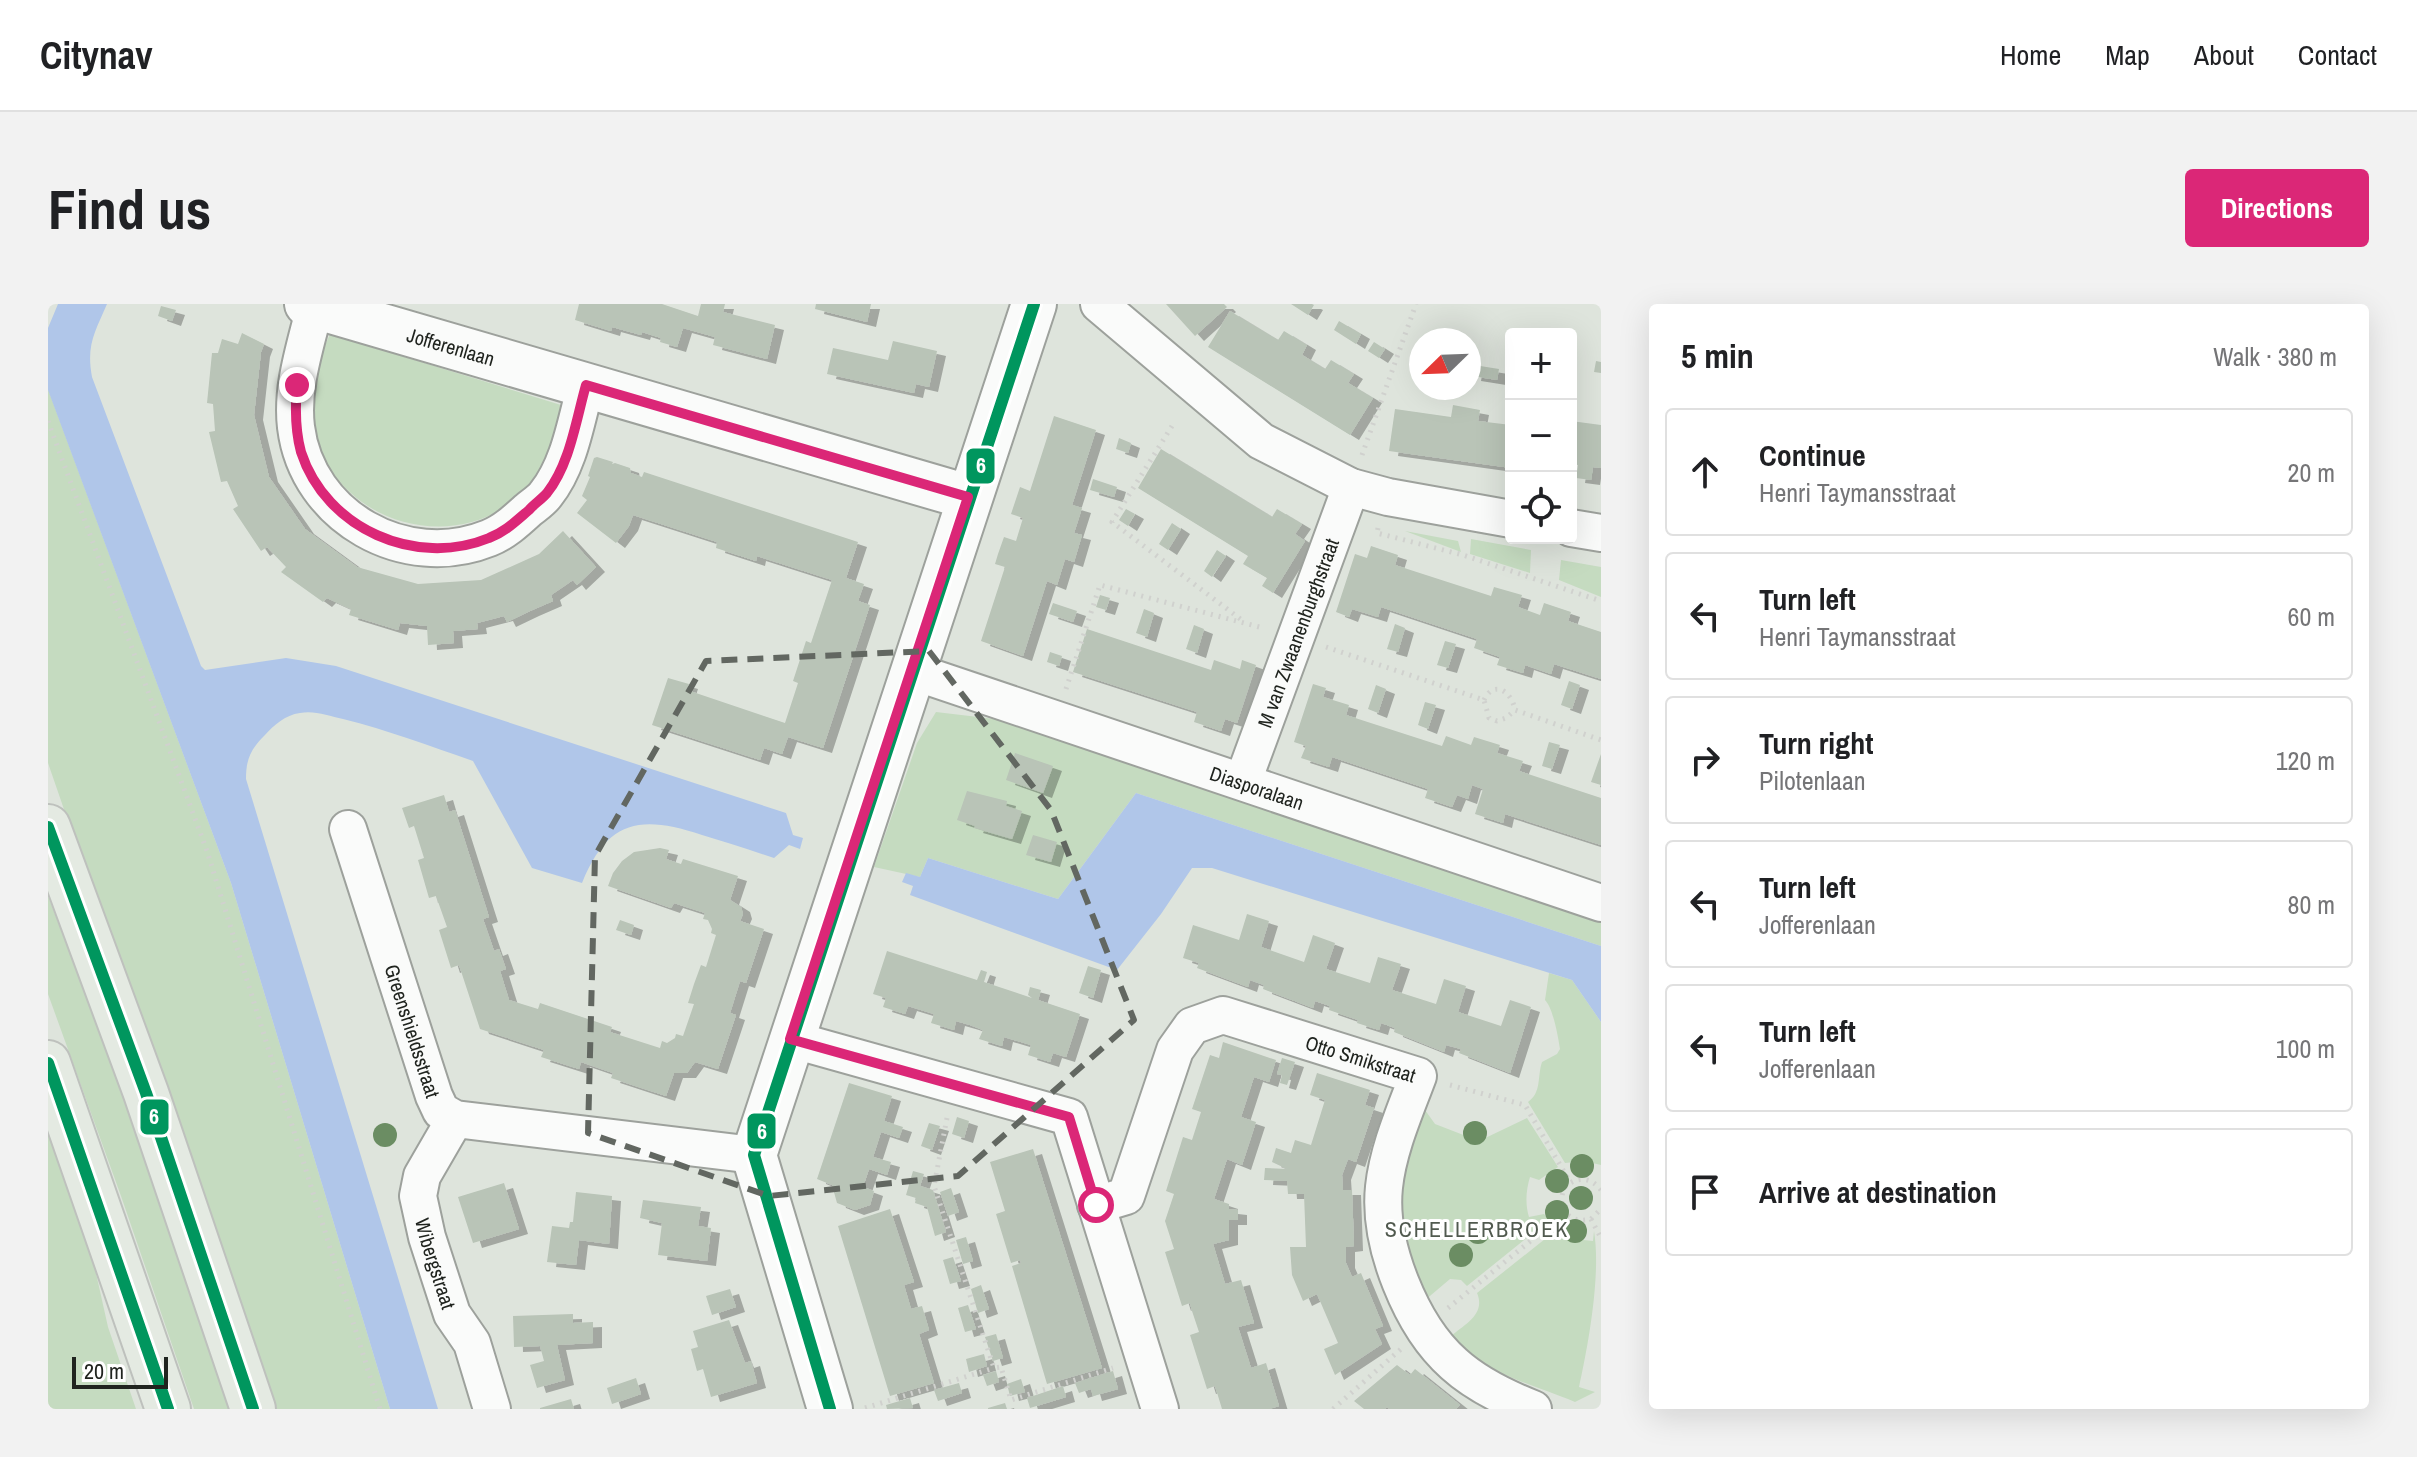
<!DOCTYPE html>
<html lang="en">
<head>
<meta charset="utf-8">
<style>
	body { margin:0; font-family:"Archivo Narrow",sans-serif; background:#f2f2f2; color:#202124 }
	.controls { position:absolute; right:24px; top:24px; display:grid; overflow:hidden; border-radius:8px; box-shadow:0 8px 32px #0002 }
	.controls button { width:72px; height:72px; display:grid; place-items:center; padding:0; border:0; border-bottom:2px solid #e0e0e0; background:#fff; color:#202124; font:40px sans-serif }
	.compass { position:absolute; left:1361px; top:24px; width:72px; height:72px; border-radius:50%; background:#fff; box-shadow:0 8px 32px #0002; rotate:247deg }
	.scale { position:absolute; left:24px; bottom:20px; width:96px; box-sizing:border-box; padding-left:8px; border:4px solid #20241f; border-top:0; font-size:22px; line-height:28px; white-space:nowrap; color:#20241f; -webkit-text-stroke:6px #fff; paint-order:stroke }
	.stop { position:absolute; width:24px; height:24px; margin:-18px; border:6px solid #db2777; border-radius:50%; background:#fff }
	.stop.end { background:#db2777; border-color:#fff; box-shadow:0 2px 8px #0008 }
	.list { margin:0; padding:0; list-style:none }
	h2 { display:flex; justify-content:space-between; align-items:center; height:104px; margin:0; padding:0 32px; font-size:34px }
	h2 small { font-size:26px; font-weight:400; color:#757577 }
	.list li { display:grid; grid-template-columns:52px 1fr auto; gap:24px; align-items:center; box-sizing:border-box; height:128px; margin:0 16px 16px; padding:0 16px; border:2px solid #e0e0e0; border-radius:8px }
	.list b { display:block; font-size:30px; white-space:nowrap }
	.list p { margin:0; font-size:26px; white-space:nowrap; color:#757577 }
	.list em { font-size:26px; font-style:normal; color:#757577 }
	.icon { flex:none; width:44px; height:44px; fill:none; stroke:currentColor; stroke-width:2; stroke-linecap:round; stroke-linejoin:round }
	.map { position:relative; flex:none; width:1553px; height:1105px; overflow:hidden; border-radius:8px }
	header { display:flex; align-items:center; gap:48px; box-sizing:border-box; height:112px; padding:0 40px; background:#fff; border-bottom:2px solid #e0e0e0 }
	header strong { font-size:38px }
	nav { display:flex; gap:44px; margin-inline-start:auto; font-size:28px }
	.intro { display:flex; align-items:center; justify-content:space-between; box-sizing:border-box; height:192px; padding:0 48px }
	h1 { margin:0; font-size:56px }
	.button { padding:20px 36px; border-radius:8px; background:#db2777; color:#fff; font-size:28px; font-weight:700 }
	main { display:flex; gap:48px; padding:0 48px }
	aside { flex:1; background:#fff; border-radius:8px; box-shadow:0 8px 32px #0002 }
	.map>svg:first-child { display:block }
	.green { fill:#c5dbc0 }
	.water { fill:#b0c6e9 }
	.building { fill:#b9c4b7; filter:url(#shadow) }
	.lines { fill:none; stroke-linecap:round; stroke-linejoin:round }
	.street-casing { stroke:#9da19c; stroke-width:40 }
	.secondary-casing { stroke:#9da19c; stroke-width:48 }
	.primary-casing { stroke:#bec1bd; stroke-width:48 }
	.path { stroke:#d0d1ce; stroke-width:5; stroke-dasharray:2 6; stroke-linecap:butt }
	.street { stroke:#fafbfa; stroke-width:36 }
	.secondary { stroke:#fafbfa; stroke-width:44 }
	.primary { stroke:#e4eae2; stroke-width:44 }
	.bus-1-casing { stroke:#fff; stroke-width:18 }
	.bus-1 { stroke:#00965e; stroke-width:12 }
	.tree { fill:#6b8d63 }
	.route { stroke:#db2777; stroke-width:10 }
	.marked { fill:none; stroke:#626761; stroke-width:6; stroke-dasharray:16 10; stroke-linejoin:round }
	.labels { text-anchor:middle; dominant-baseline:central; stroke-width:6; stroke-linejoin:round; paint-order:stroke }
	.street-label { font-size:20px; fill:#20241f; stroke:#fff }
	.neighbourhood-label { font-size:22px; letter-spacing:2px; fill:#515a4f; stroke:#fff }
	.line-badge { stroke:#fff; stroke-width:3 }
	.badge-label { font-size:22px; text-anchor:middle; font-weight:bold; fill:#fff }
</style>
</head>
<body>
<header>
<strong>Citynav</strong>
<nav><a>Home</a><a>Map</a><a>About</a><a>Contact</a></nav>
</header>
<div class="intro"><h1>Find us</h1><a class="button">Directions</a></div>
<main>
<div class="map">
<svg width="1553" height="1105" viewBox="0 0 1553 1105">
	<defs>
		<filter id="shadow"><feDropShadow dx="9" dy="5" stdDeviation="0" flood-color="#0004"/></filter>
	</defs>
	<rect width="100%" height="100%" fill="#dee4dc"/>
	<path class="green" d="M282,30L513,101C486,310 190,225 282,30Z
		M0,85L183,579L342,1105H223L0,459Z
		M1357,227L1410,237L1413,248Z
		M1423,235L1483,246L1482,269L1422,250Z
		M1513,256L1553,263V293L1511,276Z
		M888,408L947,415L1331,536L1553,614V642L1088,489L1010,595L880,554L872,573L826,563L869,439Z
		M0,592L81,805L187,1105H146L73,892L0,690Z
		M1501,669L1524,676L1553,718V861L1536,857L1517,859L1480,798C1494,788 1489,773 1494,758L1509,750L1512,745C1510,732 1505,704 1497,696Z
		M0,806L31,893L60,1023L88,1105H0Z
		M1377,806L1387,820L1431,837L1479,814L1510,863L1491,876L1482,873C1478,886 1477,900 1481,913L1496,910L1501,916L1419,982L1413,976L1402,975L1376,997C1350,947 1346,892 1362,839C1365,827 1367,815 1377,806Z
		M1507,927L1526,935L1545,937L1546,927C1553,969 1541,1038 1531,1083L1547,1088L1527,1098C1477,1077 1443,1073 1403,1032C1417,1020 1438,1010 1429,989Z"/>
	<path class="water" d="M10,0H59C47,28 38,41 44,73L153,362L157,366L238,354L288,362L738,509L745,531L755,534L752,545L741,541L726,554C702,546 678,538 654,531C593,511 560,515 534,579L484,564L425,457C382,442 339,426 295,415C281,412 266,406 252,409C237,411 226,421 216,432C202,446 198,456 198,475L390,1105H342L183,579L0,86V24Z
		M1088,489L1553,642V718L1524,676L1164,564H1144L1113,610L1069,666L862,591L865,582L854,578L858,569L872,573L880,554L1010,595Z"/>
	<path class="building" d="M531,0H614L650,12L653,0H677L675,8L727,21L719,55L665,41L667,33L635,24L629,43L612,38L613,34L594,28L593,31L564,23L563,27L527,16Z
		M768,0H823L819,18L767,5Z
		M1118,0H1176L1179,3L1147,32Z
		M1243,0H1264L1266,1L1260,11Z
		M113,2L128,6L124,17L110,12Z
		M1182,7L1230,36L1236,27L1259,41L1254,51L1277,65L1283,56L1306,70L1300,79L1325,94L1302,131L1160,43Z
		M1291,17L1313,30L1308,40L1286,26Z
		M194,29L216,40L213,48L206,111L221,173L257,225L309,263L370,280L433,276L491,250L515,227L548,263L529,281L525,276L503,291L505,297L482,307L459,318L456,312L429,319L430,325L405,327L406,339L380,341L379,322L352,319L350,326L301,311L303,305L279,294L275,298L233,268L238,263L219,243L213,247L185,205L190,202L179,177L173,178L161,128L167,127L165,100L159,99L164,49H170L174,35L190,40Z
		M845,37L889,47L881,83L868,80L866,89L779,70L785,44L840,56Z
		M1326,38L1337,45L1331,54L1320,47Z
		M1548,57L1553,58V69L1546,68Z
		M1426,61L1451,65L1449,76L1424,72Z
		M1405,101L1432,106L1430,117L1463,121V164L1341,147L1347,105L1403,113Z
		M1006,112L1048,126L1024,201L1034,204L1026,229L1034,231L1026,258L1017,255L1009,281L999,277L975,352L933,337L957,263L947,260L950,250L956,233L968,237L975,214L963,210L972,183L982,187Z
		M1523,117L1553,121V164L1545,163L1543,176L1528,174L1530,161L1523,160Z
		M1071,134L1083,139L1080,149L1068,145Z
		M1113,145L1224,213L1229,205L1254,220L1247,230L1257,237L1225,289L1214,282L1219,274L1195,260L1200,252L1090,184Z
		M549,153L565,158L564,160L567,159L582,164L583,169L594,173L596,168L810,238L798,274L816,280L810,297L822,301L775,444L740,433L734,450L716,444L712,456L604,421L620,374L641,380L639,386L737,419L750,379L745,377L758,337L763,339L784,276L709,252L708,257L668,244L669,238L585,211L581,222L568,239L529,209L539,196L534,192L542,173L540,172L546,154Z
		M1045,175L1069,183L1066,193L1042,186Z
		M1078,205L1087,210L1080,222L1071,216Z
		M1124,219L1133,225L1120,246L1111,240Z
		M1323,242L1350,251L1347,261L1443,292L1446,283L1474,291L1470,303L1492,311L1496,299L1523,308L1520,317L1553,328V375L1506,360L1503,370L1477,361L1475,369L1449,361L1452,353L1426,344L1429,335L1333,303L1330,313L1304,305L1301,313L1288,308L1307,250L1319,254Z
		M1169,246L1178,252L1164,273L1156,267Z
		M1052,291L1062,294L1058,306L1048,303Z
		M1005,299L1029,307L1025,318L1001,310Z
		M1096,305L1106,309L1099,333L1088,329Z
		M1347,320L1357,324L1350,348L1339,345Z
		M1146,321L1156,325L1149,349L1138,345Z
		M1039,325L1163,366L1166,356L1192,365L1194,356L1208,361L1189,419L1177,415L1173,427L1146,418L1149,408L1025,368Z
		M1397,337L1408,340L1400,364L1389,361Z
		M1002,348L1014,352L1011,362L999,358Z
		M1521,377L1532,381L1524,405L1513,401Z
		M1265,380L1278,384L1275,393L1301,401L1298,411L1394,442L1398,432L1423,441L1426,433L1452,441L1449,449L1475,457L1471,467L1553,494V541L1457,510L1455,519L1427,510L1435,485L1424,481L1420,495L1409,491L1404,503L1377,494L1380,485L1284,453L1281,463L1253,454L1258,442L1246,438Z
		M1328,381L1338,385L1330,409L1320,405Z
		M1377,398L1388,401L1380,425L1370,421Z
		M1501,438L1512,441L1504,465L1494,462Z
		M967,449L1005,462L995,489L958,476Z
		M1553,450V481L1543,478Z
		M919,487L959,497L958,502L974,507L964,535L926,524L927,522L909,516Z
		M396,491L401,508L407,506L441,613L435,615L446,647L451,645L458,665L452,667L461,696L490,705L492,699L564,723L562,728L612,744L614,737L619,739L627,734L628,730L635,732L646,700L640,699L646,680L653,661L658,663L668,631L663,629L664,625L660,616L655,615L657,609L626,599L623,604L560,582L565,569L574,557L586,548L612,544L621,546L618,555L633,560L635,555L690,572L682,596L693,603L695,610L692,617L716,625L698,679L692,677L682,709L688,711L670,765L647,758L639,769H626L618,792L563,774L565,769L533,758L531,765L493,753L496,746L432,725L411,661L403,664L391,626L399,623L388,592L381,594L370,556L376,554L366,522L361,524L354,504Z
		M985,531L1009,538L1003,558L978,551Z
		M1199,610L1221,617L1213,643L1256,658L1265,631L1287,639L1278,665L1322,679L1330,653L1353,660L1344,686L1388,700L1396,675L1418,682L1410,708L1453,722L1462,696L1483,703L1462,769L1411,749L1413,745L1398,741L1396,748L1346,728L1347,724L1333,719L1331,726L1309,719L1310,716L1281,706L1282,702L1267,697L1265,704L1215,685L1216,681L1202,676L1200,683L1149,664L1151,659L1135,654L1145,621L1191,636Z
		M572,616L586,621L583,631L568,626Z
		M839,647L929,676L933,666L939,668L936,678L984,694L980,691L982,683L993,686L990,696L1032,710L1018,753L1005,749L1002,758L980,751L983,741L956,733L954,742L931,735L935,726L922,721L908,717L906,726L883,719L886,710L860,702L857,710L835,703L838,694L825,690Z
		M1040,662L1053,666L1045,694L1031,689Z
		M1175,738L1228,756L1221,778L1206,773L1193,813L1208,818L1194,861L1179,855L1166,895L1181,900V905L1190,906V916H1181V936L1165,940L1177,980L1193,976L1206,1019L1190,1023L1203,1064L1218,1059L1231,1102L1221,1105H1174L1167,1082L1159,1085L1142,1031L1151,1028L1144,1007L1142,999L1134,1002L1117,948L1126,945L1117,917L1126,890L1118,887L1135,833L1144,836L1153,808L1144,805L1162,751L1171,754Z
		M1234,754L1247,758L1239,781L1232,779L1234,771L1229,770Z
		M1269,769L1322,786L1317,801L1326,804L1308,858L1300,855L1294,871L1295,886H1304L1306,942L1298,943V959L1304,973L1313,969L1335,1022L1327,1025L1334,1040L1287,1071L1276,1045L1290,1039L1269,990L1255,997L1244,971L1242,943H1258L1256,890H1240L1239,877L1216,876L1217,864L1239,865L1224,858L1228,844L1243,849L1247,836L1263,841L1277,796L1262,791Z
		M801,779L844,792L836,817L855,823L851,834L833,828L825,853L843,858L839,871L821,865L815,883L826,887L822,901L807,906L789,899L784,881L769,875Z
		M909,813L921,817L916,834L904,830Z
		M881,819L892,822L884,846L873,842Z
		M985,845L1054,1064L999,1080L964,962L973,959L972,956L963,959L948,910L957,907L942,858Z
		M865,867L876,870L872,882L885,886L898,928L887,932L879,903L867,899L868,894L858,891Z
		M456,879L471,925L425,939L410,893Z
		M903,884L911,908L900,912L892,888Z
		M528,888L564,892L561,940L531,936L528,961L499,958L504,922L521,924L522,918H525Z
		M595,896L653,903L650,922L663,924L659,957L610,951L614,919L592,914Z
		M842,905L866,978L856,981L863,1005L874,1002L881,1026L871,1030L886,1079L842,1092L790,922Z
		M918,933L925,957L915,960L908,936Z
		M905,953L913,977L902,980L895,956Z
		M933,981L941,1005L930,1009L923,985Z
		M682,985L688,1003L664,1011L658,992Z
		M920,1001L928,1025L917,1028L910,1004Z
		M525,1010V1019L545,1018V1039L509,1041L517,1076L489,1084L482,1061L496,1057L492,1042L466,1043L465,1012Z
		M681,1016L697,1059L703,1057L709,1079L663,1093L655,1065L649,1067L643,1045L650,1043L645,1027Z
		M948,1030L955,1054L945,1057L937,1033Z
		M936,1050L939,1062L921,1068L918,1055Z
		M1349,1061L1362,1071L1367,1065L1412,1101L1408,1105H1341L1339,1103L1337,1105H1316L1306,1097Z
		M948,1067L951,1078L939,1082L935,1071Z
		M1065,1067L1070,1085L1045,1092L1043,1085L1031,1089L1027,1079Z
		M588,1074L593,1090L564,1100L559,1084Z
		M973,1075L977,1088L962,1092L959,1080Z
		M911,1079L914,1089L890,1097L886,1086Z
		M1015,1082L1018,1093L982,1104L979,1094Z
		M862,1094L865,1104L839,1105L838,1101Z
		M523,1095L526,1105H492V1104Z
		M957,1099L959,1105H940V1104Z"/>
	<g class="lines">
		<g class="street-casing">
			<g id="street">
				<path d="M1051,0L1213,137L1303,183L1340,193L1463,215"/>
				<path d="M267,2C258,41 243,82 248,123C259,213 357,268 441,234C456,228 468,217 480,206C486,201 494,196 498,190C522,160 528,116 538,81"/>
				<path d="M1523,224L1553,229"/>
				<path id="s1" d="M864,367L1553,599"/>
				<path id="s2" d="M1195,477L1303,183"/>
				<path id="s3" d="M300,525L386,792L393,807L407,815L706,851"/>
				<path d="M742,735L1021,813L1112,1105"/>
				<path id="s4" d="M407,815L374,872L370,892L379,933L404,1010L424,1039L444,1105"/>
				<path id="s5" d="M1048,901L1078,892L1127,746L1144,722L1175,711L1370,772C1357,807 1340,845 1336,883C1330,940 1363,1022 1406,1060C1428,1080 1457,1094 1485,1105"/>
			</g>
		</g>
		<g class="secondary-casing">
			<g id="secondary">
				<path id="s6" d="M259,0L920,193"/>
				<path d="M782,1105L706,851L986,0"/>
			</g>
		</g>
		<g class="primary-casing">
			<path id="primary" d="M0,523L98,789L205,1105
				M0,759L120,1105"/>
		</g>
		<path class="path" d="M0,117L159,547L332,1105
			M1124,122L1064,218L1195,317
			M1314,151L1368,0
			M1330,224L1329,229L1415,251L1553,297
			M1278,343L1436,396L1441,414L1449,417L1458,414L1467,406L1553,436
			M1018,385L1052,281L1215,324
			M1436,396C1446,375 1464,388 1467,406
			M1402,781L1477,801L1522,878
			M899,814L886,882L946,1064L953,1063L963,1096L1065,1064
			M1553,886C1543,873 1529,872 1517,883C1507,903 1521,921 1543,915L1553,905
			M1543,915L1553,934
			M1400,1004L1517,909
			M817,1104L946,1064
			M1285,1105L1353,1045"/>
		<use href="#street" class="street"/>
		<use href="#secondary" class="secondary"/>
		<use href="#primary" class="primary"/>
		<g class="bus-1-casing">
			<path id="bus-1" d="M0,523L98,789L205,1105
				M0,759L120,1105
				M782,1105L706,851L986,0"/>
		</g>
		<use href="#bus-1" class="bus-1"/>
	</g>
	<g class="tree">
		<circle cx="1427" cy="829" r="12"/>
		<circle cx="337" cy="831" r="12"/>
		<circle cx="1534" cy="862" r="12"/>
		<circle cx="1509" cy="877" r="12"/>
		<circle cx="1533" cy="894" r="12"/>
		<circle cx="1509" cy="908" r="12"/>
		<circle cx="1527" cy="927" r="12"/>
		<circle cx="1430" cy="928" r="12"/>
		<circle cx="1413" cy="951" r="12"/>
	</g>
	<g class="lines">
		<path class="route" d="M249,81C247,104 247,126 253,148C278,225 368,264 441,234C457,228 468,217 481,206C486,200 494,195 499,189C522,160 528,116 538,81L920,193L742,735L1021,813L1048,901"/>
	</g>
	<path class="marked" d="M881,347L1003,506L1086,716L910,872L721,892L540,829L547,552L658,357Z"/>
	<g class="labels">
		<g class="street-label">
			<text stroke="none"><textPath href="#s6" startOffset="150">Jofferenlaan</textPath></text>
			<text stroke="none"><textPath href="#s2" startOffset="158">M van Zwaanenburghstraat</textPath></text>
			<text stroke="none"><textPath href="#s1" startOffset="364">Diasporalaan</textPath></text>
			<text stroke="none"><textPath href="#s3" startOffset="212">Greenshieldsstraat</textPath></text>
			<text stroke="none"><textPath href="#s5" startOffset="392">Otto Smikstraat</textPath></text>
			<text stroke="none"><textPath href="#s4" startOffset="156">Wibergstraat</textPath></text>
		</g>
		<g class="neighbourhood-label">
			<text x="1429" y="925">SCHELLERBROEK</text>
		</g>
	</g>
	<g class="line-badge">
		<rect x="917" y="143" width="31" height="38" rx="8" fill="#00965e"/>
		<rect x="91" y="794" width="31" height="38" rx="8" fill="#00965e"/>
		<rect x="698" y="808" width="31" height="38" rx="8" fill="#00965e"/>
	</g>
	<g class="badge-label">
		<text x="933" y="169">6</text>
		<text x="106" y="820">6</text>
		<text x="714" y="835">6</text>
	</g>
</svg>
<div class="controls">
<button>+</button>
<button>−</button>
<button><svg class="icon" aria-label="locate" viewBox="0 0 24 24"><circle cx="12" cy="12" r="6"/><path d="M12 2v4M12 18v4M2 12h4M18 12h4"/></svg></button>
</div>
<svg class="compass" viewBox="-18 -18 36 36"><path d="M0-13l5 13h-10z" fill="#e53935"/><path d="M0 13l5-13h-10z" fill="#757577"/></svg>
<div class="scale">20 m</div>
<div class="stop" style="left:1048px;top:901px"></div>
<div class="stop end" style="left:249px;top:81px"></div>
</div>
<aside>
<h2>5 min<small>Walk · 380 m</small></h2>
<ul class="list">
<li><svg class="icon" aria-label="ahead" viewBox="0 0 24 24"><path d="M12 20V5M6 11l6-6 6 6"/></svg><div><b>Continue</b><p>Henri Taymansstraat</p></div><em>20 m</em></li>
<li><svg class="icon" aria-label="left" viewBox="0 0 24 24"><path d="M17 20v-9H6M10 6l-5 5 5 5"/></svg><div><b>Turn left</b><p>Henri Taymansstraat</p></div><em>60 m</em></li>
<li><svg class="icon" aria-label="right" viewBox="0 0 24 24"><path d="M7 20v-9h11M14 6l5 5-5 5"/></svg><div><b>Turn right</b><p>Pilotenlaan</p></div><em>120 m</em></li>
<li><svg class="icon" aria-label="left" viewBox="0 0 24 24"><path d="M17 20v-9H6M10 6l-5 5 5 5"/></svg><div><b>Turn left</b><p>Jofferenlaan</p></div><em>80 m</em></li>
<li><svg class="icon" aria-label="left" viewBox="0 0 24 24"><path d="M17 20v-9H6M10 6l-5 5 5 5"/></svg><div><b>Turn left</b><p>Jofferenlaan</p></div><em>100 m</em></li>
<li><svg class="icon" aria-label="arrive" viewBox="0 0 24 24"><path d="M6 21V4h12l-3 4 3 4H6"/></svg><div><b>Arrive at destination</b></div></li>
</ul>
</aside>
</main>
</body>
</html>
